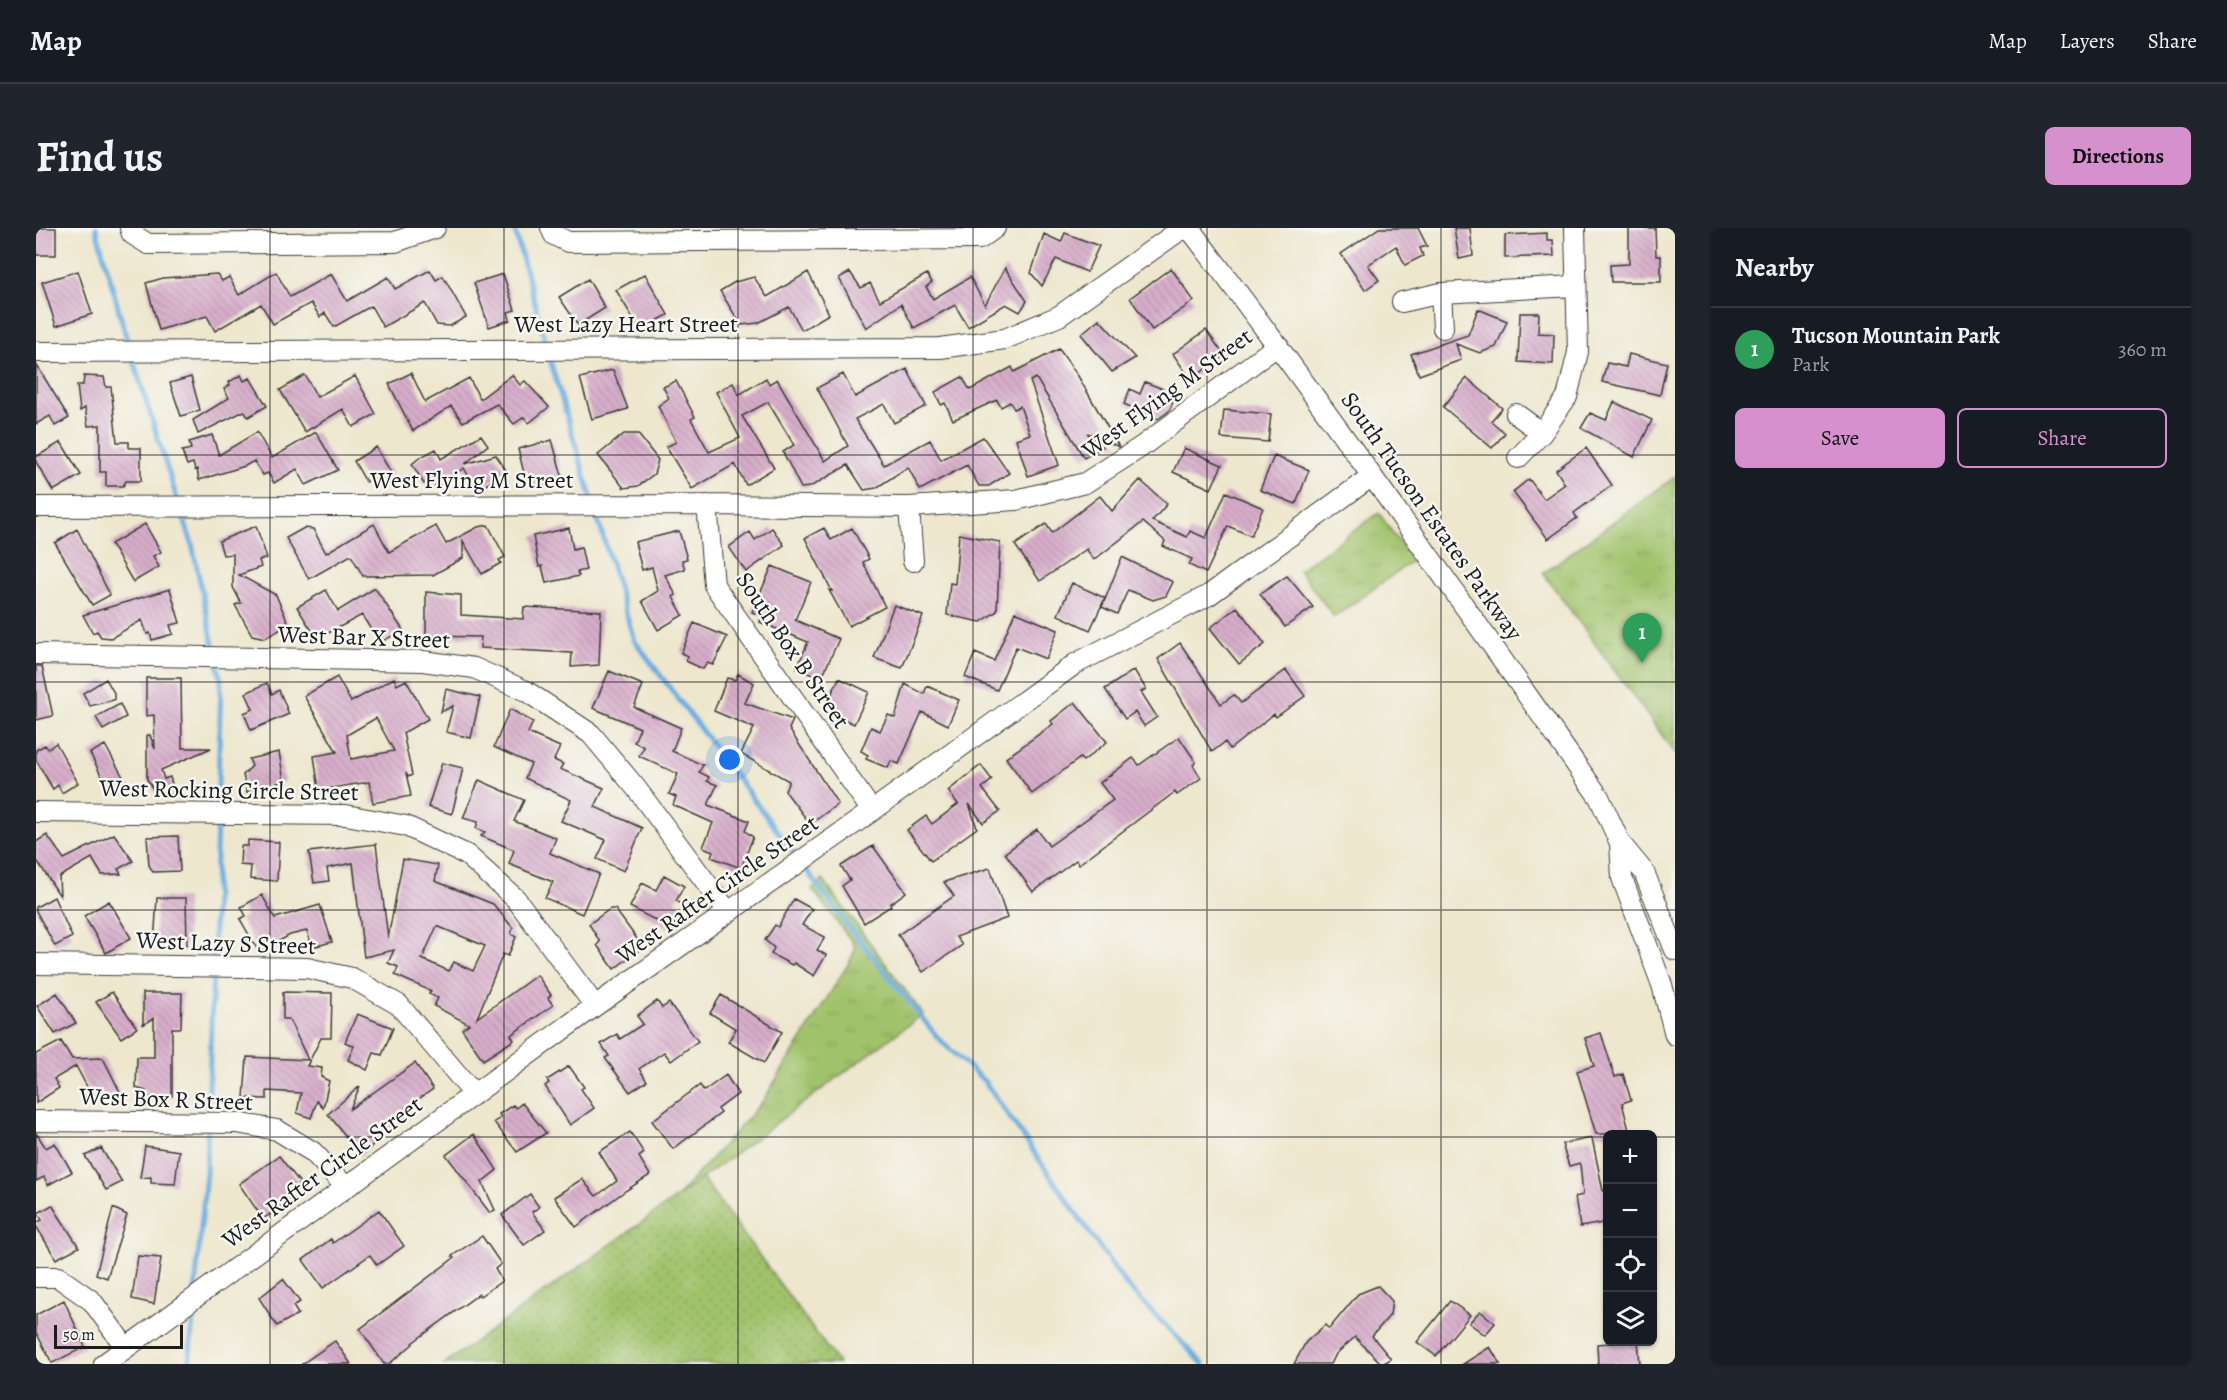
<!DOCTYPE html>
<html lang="en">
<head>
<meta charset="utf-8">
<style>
	body { margin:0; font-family:Alegreya,serif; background:#20242c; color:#f1f3f6 }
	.controls { position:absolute; right:18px; bottom:18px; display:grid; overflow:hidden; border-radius:9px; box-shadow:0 2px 4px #0004 }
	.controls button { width:54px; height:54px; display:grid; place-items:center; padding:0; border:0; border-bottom:2px solid #363941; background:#171b24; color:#f1f3f6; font:30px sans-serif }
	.scale { position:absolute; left:18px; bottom:15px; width:129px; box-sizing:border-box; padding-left:6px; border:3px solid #1c1c1c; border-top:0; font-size:16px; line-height:21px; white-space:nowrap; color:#1c1c1c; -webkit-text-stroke:4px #f6f6f2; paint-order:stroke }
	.you { position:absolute; left:694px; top:532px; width:21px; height:21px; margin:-15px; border:4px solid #fff; border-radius:50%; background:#1a73e8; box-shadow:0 0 0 9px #1a73e833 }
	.badge { display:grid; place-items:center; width:39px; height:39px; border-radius:50%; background:#d690ce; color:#fff; font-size:20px; font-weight:700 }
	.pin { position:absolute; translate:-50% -50px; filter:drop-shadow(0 2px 3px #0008) }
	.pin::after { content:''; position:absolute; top:32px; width:21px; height:18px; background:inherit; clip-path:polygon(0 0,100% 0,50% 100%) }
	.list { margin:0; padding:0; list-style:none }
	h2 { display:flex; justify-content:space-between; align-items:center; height:78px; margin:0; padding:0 24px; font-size:26px }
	h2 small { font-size:20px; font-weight:400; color:#9ea1a6 }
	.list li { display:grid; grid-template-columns:39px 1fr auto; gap:18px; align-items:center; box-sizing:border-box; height:84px; padding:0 24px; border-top:2px solid #363941 }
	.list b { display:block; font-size:22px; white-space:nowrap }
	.list p { margin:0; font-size:20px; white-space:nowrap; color:#9ea1a6 }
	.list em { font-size:20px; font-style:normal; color:#9ea1a6 }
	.actions { display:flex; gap:12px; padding:18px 24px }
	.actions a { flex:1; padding:14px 0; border:2px solid #d690ce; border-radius:9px; text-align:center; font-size:21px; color:#d690ce }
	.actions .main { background:#d690ce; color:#111 }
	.icon { flex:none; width:33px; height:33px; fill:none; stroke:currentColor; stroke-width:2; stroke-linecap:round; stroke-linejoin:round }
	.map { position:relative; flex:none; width:1639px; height:1136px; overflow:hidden; border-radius:9px }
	header { display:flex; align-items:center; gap:36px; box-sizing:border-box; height:84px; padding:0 30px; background:#171b24; border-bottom:2px solid #363941 }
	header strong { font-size:28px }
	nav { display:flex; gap:33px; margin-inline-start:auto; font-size:21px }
	.intro { display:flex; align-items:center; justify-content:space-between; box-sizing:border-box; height:144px; padding:0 36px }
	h1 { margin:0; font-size:42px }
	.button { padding:15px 27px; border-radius:9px; background:#d690ce; color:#111; font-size:21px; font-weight:700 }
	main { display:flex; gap:36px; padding:0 36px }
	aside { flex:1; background:#171b24; border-radius:9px; box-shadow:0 2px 4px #0004 }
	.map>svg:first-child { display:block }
	.grass { fill:url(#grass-dots); stroke:#5e6f44; stroke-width:1.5 }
	.park { fill:url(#park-tufts); stroke:#5e6f44; stroke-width:1.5 }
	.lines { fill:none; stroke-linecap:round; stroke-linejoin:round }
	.stream { stroke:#6aaddf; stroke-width:5 }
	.building { fill:url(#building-back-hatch); fill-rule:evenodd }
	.minor-casing { stroke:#3c3a37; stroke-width:22 }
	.minor { stroke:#fff; stroke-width:20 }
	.grid { fill:none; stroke:#1c1c1c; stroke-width:1.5; stroke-opacity:0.55 }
	.labels { text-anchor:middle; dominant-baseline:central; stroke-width:5; stroke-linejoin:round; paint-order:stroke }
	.street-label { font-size:24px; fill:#1c1c1c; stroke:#f6f6f2 }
</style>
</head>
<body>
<header>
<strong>Map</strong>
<nav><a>Map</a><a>Layers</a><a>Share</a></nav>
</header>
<div class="intro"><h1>Find us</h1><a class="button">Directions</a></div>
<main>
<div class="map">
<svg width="1639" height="1136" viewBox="0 0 1639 1136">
	<defs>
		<pattern id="grass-dots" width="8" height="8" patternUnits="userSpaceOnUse" patternTransform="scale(1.5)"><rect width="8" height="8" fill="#a0c26b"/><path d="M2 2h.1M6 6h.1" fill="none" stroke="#89a65c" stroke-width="1.8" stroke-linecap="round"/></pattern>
		<pattern id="park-tufts" width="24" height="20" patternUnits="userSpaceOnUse" patternTransform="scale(1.5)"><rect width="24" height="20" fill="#a0c26b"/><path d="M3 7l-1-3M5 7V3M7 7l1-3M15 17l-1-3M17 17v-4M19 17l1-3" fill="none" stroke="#89a65c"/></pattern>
		<pattern id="building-back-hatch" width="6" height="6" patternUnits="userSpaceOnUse" patternTransform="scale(1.5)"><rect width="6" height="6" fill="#d7adca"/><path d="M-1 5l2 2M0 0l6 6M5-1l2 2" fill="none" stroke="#b894ad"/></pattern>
	</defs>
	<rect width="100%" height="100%" fill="#f6f6f2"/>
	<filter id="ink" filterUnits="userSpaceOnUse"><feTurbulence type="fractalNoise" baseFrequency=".0167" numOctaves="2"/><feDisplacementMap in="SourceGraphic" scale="12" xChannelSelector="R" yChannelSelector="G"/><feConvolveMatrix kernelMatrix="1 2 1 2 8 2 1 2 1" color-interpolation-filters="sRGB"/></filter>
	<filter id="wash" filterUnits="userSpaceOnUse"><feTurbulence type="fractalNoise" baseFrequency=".008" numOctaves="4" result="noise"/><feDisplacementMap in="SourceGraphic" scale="24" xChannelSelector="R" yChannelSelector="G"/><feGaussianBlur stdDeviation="1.35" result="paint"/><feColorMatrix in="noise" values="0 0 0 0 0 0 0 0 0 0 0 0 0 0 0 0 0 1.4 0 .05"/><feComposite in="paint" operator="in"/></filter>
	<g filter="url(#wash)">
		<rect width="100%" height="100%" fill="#eee7ce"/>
		<path class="grass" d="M666,950L803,1136H408L641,969Z"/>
		<path class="park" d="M1639,249V525L1507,345Z
			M1343,285L1376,333L1298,389L1263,342Z
			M787,652L887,786L641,969L727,873L813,735L819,722L817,715L776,661Z"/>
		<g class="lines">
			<path class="stream" d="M60,0L93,119
				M478,0L510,116
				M512,125L598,412L813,699L903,811L949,854L1090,1057L1167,1136
				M96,128L142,274
				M145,282L156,316L179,425
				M177,733L185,452L181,434
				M159,1063L170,945L177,743
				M153,1136L158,1078"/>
		</g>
		<g id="blocks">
			<path class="building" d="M0,0H20V27H0Z
				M1343,0H1382L1391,18L1384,20L1387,28L1369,37L1360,18L1332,37L1343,52L1329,62L1305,26Z
				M1418,0H1434L1437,28L1423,31Z
				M1593,0H1619L1620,28H1625V54H1575L1574,37L1593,36Z
				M1029,5L1063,18L1051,44L1020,31L1006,58L995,45L1008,6L1025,14Z
				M1511,5V12H1517L1518,28L1469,30V7Z
				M969,40L991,73L984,84L970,76L932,99L919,77L878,100L865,76L830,100L803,50L814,44L825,60L834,55L844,73L891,46L896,54L890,59L897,71L934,49L949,77Z
				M1135,40L1158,73L1116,102L1094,70Z
				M394,42L400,52L407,48L430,89L414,98L401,97L389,75L347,99L335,78L298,99L289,85L284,89L275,75L237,96L225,76L179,103L171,88L123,102L110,55L127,50L181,46L186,53L193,49L203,67L240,44L254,69L295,46L311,73L352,49L359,61Z
				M42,43L56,86L20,98L6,54Z
				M772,44L793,86L766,102L753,79L722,95L705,97L684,63L699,54L718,49L731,69Z
				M467,46L479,82L472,84L474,92L453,99L438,55Z
				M609,46L632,87L604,102L580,62Z
				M552,51L569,80L542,97L523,69Z
				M1442,81L1471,93L1460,119L1444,125L1420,116L1425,132L1383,147L1375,126L1432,107Z
				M1484,85H1503L1502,105L1518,106L1517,136L1482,134Z
				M1063,91L1099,130L1076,144L1045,106Z
				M1170,102L1188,127L1155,152L1137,126Z
				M1023,121L1042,148L1083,219L1051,205L1067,219L1048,230L1000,150L994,153L1023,237L992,248L980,211L994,206L984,178L978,181L974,174L965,179L961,172L917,192L909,175L905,177L899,164L926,149L934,162L976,139L978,144Z
				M1593,126L1631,135L1624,167L1566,154L1571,135L1590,139Z
				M0,136L33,190L19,198L14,188L0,196Z
				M871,141L890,178L858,195L848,176L819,191L848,237L894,212L905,232L947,209L973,245L953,258H943L931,237L884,262L872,239L840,260L828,262L812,237L774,259L765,260L747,224L758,217L732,174L706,188L738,240L710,257L699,236L656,261L630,219L640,214L622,178L633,170L627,159L640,153L659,189L655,191L673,224L704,210L680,164L697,155L703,167L730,150L733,156L741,151L789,233L812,218L781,160L807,146L819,169Z
				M577,142L592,181L556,191L544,150Z
				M375,145L389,174L433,150L444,171L476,147L484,157L489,153L513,179L493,195L488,189L478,196L461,176L427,194L415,178L377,203L353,156Z
				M205,147L208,153L214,150L231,178L212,189L208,183L162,206L157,192L193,170L188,161L194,157L193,154Z
				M269,147L281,169L319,148L340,186L317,199L307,181L269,204L244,162Z
				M48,148L68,149L70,159H75L81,214H93V220H105V253H90L87,258H70V244H64V197L52,198L49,180L44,183L41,157H47Z
				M155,149L164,182L145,188L134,155Z
				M1431,150L1466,180L1455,193L1469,205L1456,220L1407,179Z
				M1109,154L1127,161L1124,168L1137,174L1133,183L1122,191L1088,176L1094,161L1104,166Z
				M1578,174L1616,192L1598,229L1545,200L1554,185L1570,192Z
				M1188,182L1235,186L1232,214L1185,210Z
				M221,204L236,230L280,204L302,242L270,257L261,241L238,255L232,245L227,247L218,233L209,238L163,252L161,241L159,242L157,235L151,237L146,223L155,221L153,214L176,207L183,227Z
				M588,206H602L622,232L618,246L602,258L588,260L562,227Z
				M445,207L452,217L429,236L460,227L471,244L448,258L443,250L436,254L428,240L401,259L396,251L388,256L376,236L383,230L400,221L405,231Z
				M516,212L527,251L502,259L491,257L482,221Z
				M25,214L45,247L17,263L0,234V229Z
				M340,219L357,248L342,257L337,249L330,254L318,233Z
				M1148,220L1186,237L1175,261L1137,244Z
				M1550,220L1576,257L1538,285L1541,290L1512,311L1477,264L1493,251L1508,271L1529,256L1520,242Z
				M1238,228L1273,242L1260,276L1224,262Z
				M1104,252L1131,276L1116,293L1151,309L1154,303L1170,310L1190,264L1227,280L1215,308L1192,298L1170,345L1153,337L1156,331L1127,318L1129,313L1107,294L1058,332L1051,322L1052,320L1004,353L979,317L1010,296L1016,305L1064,268L1076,283Z
				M109,296L125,324L117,328L123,339L97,354L75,316Z
				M338,296L353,324L400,298L410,316L442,299L452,297L469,329L463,332L465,335L446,346L427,313V330L397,347L327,348L315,327L273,351L250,310L268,300L277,301L290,325Z
				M220,298L231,330L223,332L225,339L203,347L240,367L253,397L229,410L216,407L199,377L205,375L197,359V326L187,327L183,313Z
				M533,300L537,321L545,319L550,342L541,344L543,348L510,355L506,338L503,339L497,308Z
				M736,300L748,317L710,344L693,319L714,304L719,312Z
				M788,300L795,312L816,300L833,331L827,334L849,379L813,398L793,362L796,363L769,310Z
				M41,301L74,367L56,377L19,315Z
				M643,303L651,331L646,332L649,341L629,347L640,367L637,369L647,387L622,402L606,373L622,363L616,339L606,342L599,314Z
				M923,306L964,314L961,383L945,394L911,387L914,355L919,356Z
				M1086,329L1137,354L1130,368L1117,372L1092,362L1081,386L1066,379Z
				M736,338L775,354L759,392L803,411L785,451L761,440L772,414L724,394L727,388L716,384Z
				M1251,348L1277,379L1249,399L1224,366Z
				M1036,355L1069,370L1054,402L1022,387Z
				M339,360L367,402L347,413L344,407L340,410L326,387L281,411L261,379L290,362L302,383Z
				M134,361L144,395L134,397L137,406L116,412L114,405L111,406L106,392L75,410L65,409L61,403L57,405L47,387Z
				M390,364L425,367V387L487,391L488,379L565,383L563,437L535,439L536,425L444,420L445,409L390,408Z
				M858,377L887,388L866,440L838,430Z
				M1201,379L1229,416L1203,436L1174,400Z
				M979,384L1022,402L1010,431L980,419L961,462L929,449L939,425L958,433Z
				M658,395L691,409L677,437L671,435L667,441L650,433L652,428L645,425Z
				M1144,415L1185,476L1198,467L1205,475L1250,442L1269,468L1240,489L1238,486L1194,521L1189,514L1176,524L1122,431Z
				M0,438H6L17,488L0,492Z
				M1098,442L1110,461L1105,464L1121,489L1108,498L1099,484L1089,491L1069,461Z
				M573,443L607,457L598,479L645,500L636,523L667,537L663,544L673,549L671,553L681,557L672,577L713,593L709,603L717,609L705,640L675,629L677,623L667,619L677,595L637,577L640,569L633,566L642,546L603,528L608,519L598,514L604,500L557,480Z
				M702,446L718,455L709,475L757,492L753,501L802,576L774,596L749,563L753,553L705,526L718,500L678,483L691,450L699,452Z
				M301,449L315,474L358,450L361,457L370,452L392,491L367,505L376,547L372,549L370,545L375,568L337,575L333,554L283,562L278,528L301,524L268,468ZM340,490L358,523L315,531L311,507Z
				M110,450H145L146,520H175L125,542L128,551L134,549L139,566H120L111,551V507H114L119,521L118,487L110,488Z
				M803,450L833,464L818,496L788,482Z
				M70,451L78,465V472L54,478L47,465Z
				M231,455L236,466L243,462L253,486L215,502L208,485L217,481L210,465Z
				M869,456L888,466L891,458L923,472L912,497L886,484L863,536L855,533L852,540L830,531L832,527L825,523L835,499L844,503L852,487L859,490Z
				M410,461L444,469L435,510L410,504L417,478L405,484Z
				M1039,474L1071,514L1047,533L1044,530L996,566L970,530L1017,496L1015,493Z
				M84,476L90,489L67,502L60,489Z
				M474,481L497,494L492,505L524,519L518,532L527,536L524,541L568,560L559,579L606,600L588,643L561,631L570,612L525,593L535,572L489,550L495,536L458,519Z
				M1143,509L1160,534L1157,537L1165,550L1141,567L1139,564L1043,636L1040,632L997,664L969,625L1001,601L1013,618L1077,572L1064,555L1097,530L1103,537Z
				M20,515L42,555L26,565L22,557L17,561L0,532V522L9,517L12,521Z
				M69,517L91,556L80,563L78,560L73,563L54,525Z
				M243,524L248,553L211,564L207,547L216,538L213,531Z
				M406,535L427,540L416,586L392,579Z
				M945,537L956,552L946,560L964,583L947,595L933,576L941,600L895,633L871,602L890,588L896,596L922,576L912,563Z
				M443,552L488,572L478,593L520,610L514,625L563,646L546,686L509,670L517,654L473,636L478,622L445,608L449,604L440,600L442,594L427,590Z
				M78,606L97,633L82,641L85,646L66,647L56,630L23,649L24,668L0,631V614L11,607L28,631Z
				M142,608L144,643L117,644L113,637L111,609Z
				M212,612L243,614L241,653L214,651L215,638L204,637L205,618H212Z
				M340,616L352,710L367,631L402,637L399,653L457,676L477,700L475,706L480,709L472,728L467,726L441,790L501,747L515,767L512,770L517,777L475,807L478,812L447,832L426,801L433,796L398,778L402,770L393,766L395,763L359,747L362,739L352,735L358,722L328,729L317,635L291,640L293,653L278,655L273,624ZM401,698L449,718L437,743L418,734L413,743L386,731Z
				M837,618L870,664L854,676L855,678L828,695L806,658L814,652L805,638Z
				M954,640L971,690L920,709L926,717L887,744L862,707L918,668L908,654Z
				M628,647L648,658L640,673L648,677L636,701L594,679L606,655L620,662Z
				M226,667L239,690L284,677L296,714L276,719L271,703L254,707L223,724L204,691L210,688L205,679Z
				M18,669L36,709L19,718L0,683V679Z
				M121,670H150L151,717L118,716Z
				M758,671L776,681L766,697L789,709L781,722L790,727L778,748L758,735L756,737L735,726L738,720L729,712L739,697L742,699Z
				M73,673L95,710L70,725L48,688Z
				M574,681H579L607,719L578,741L561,717L564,714L553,696Z
				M76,764L101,800L85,810L60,774Z
				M247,764L296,765L295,810H285L271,838L286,840L285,849L293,853L287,880L281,873L275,890L261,885L265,865L231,863V871L208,870L211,829L272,832L253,791H247Z
				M21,765L40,795L19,806L1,778Z
				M107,765H146L145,800H136V868L111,869L110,863L100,860L101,829H118V790L107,797Z
				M685,767L746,804L728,835L692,814L700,801L674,785Z
				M621,773L626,780L633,775L662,813L635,833L628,824L603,841L611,853L594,864L569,830L573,828L565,816L581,806L584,811L607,796L601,788Z
				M321,786L357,800L346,827L338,825L331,842L312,832L318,818L309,814Z
				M1565,805L1579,849L1587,846L1595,872L1586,875L1594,906H1560L1541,843L1558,838L1549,810Z
				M25,813L36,831L67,830L84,864L70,871L58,872L40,838L18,851L23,860L0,875V826Z
				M379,835L397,861L351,893L354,896V902L325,927L292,886L324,858L314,881Z
				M533,838L548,859L545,861L558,880L534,897L509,858L513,855L511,852Z
				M690,847L702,866L682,881L685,885L637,921L616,893L664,857L668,863Z
				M486,875L510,905L481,924L458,894L465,890L463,886L477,877L480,880Z
				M594,904L608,925L603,929L614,947L589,963L540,999L518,969L546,951L560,968L581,953L563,924Z
				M0,905L10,920L19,915L36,944L12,957L8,949L0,953Z
				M438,906L461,942L446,954L459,982L454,985L410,927Z
				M1556,910L1567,963L1572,962V994L1544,999L1539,969L1547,967L1544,935L1533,938L1526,916Z
				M109,918L143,923L139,956L115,955V949L104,950Z
				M65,920L86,954L70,962L49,928Z
				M243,928L264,955L248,968L253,973L227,991L203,956Z
				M494,966L503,979L496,984L509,1002L488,1017L466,987Z
				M16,977L43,1019L20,1031L0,998V995L6,992L2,985Z
				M77,980L91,987L71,1050L60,1046Z
				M343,982L368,1018L341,1037L334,1027L287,1060L267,1032L295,1011L297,1015Z
				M446,1008L465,1036L459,1041L466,1053L444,1068L443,1066L376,1115L377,1116L353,1136H348L324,1101L418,1030L416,1028Z
				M102,1028L125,1030L118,1076L96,1071Z
				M247,1051L264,1074L257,1078L262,1086L241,1098L223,1070Z
				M1342,1058L1356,1073L1354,1087L1336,1108L1355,1131L1346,1136L1319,1109L1300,1126L1295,1136H1258L1270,1114L1289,1097L1293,1101L1322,1066Z
				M28,1072L49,1119L16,1135L0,1104V1087Z
				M1414,1073L1434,1087L1400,1128L1381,1114Z
				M1444,1083L1459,1095L1449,1107L1433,1095Z
				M299,1113L315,1136H266Z
				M1602,1113L1604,1136H1562L1561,1116Z
				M1454,1119L1464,1136H1427Z"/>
		</g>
	</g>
	<g filter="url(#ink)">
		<use href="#blocks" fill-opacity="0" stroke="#3c3a37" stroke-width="1.5"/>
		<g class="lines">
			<g class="minor-casing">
				<path id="minor" d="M94,0L96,6L112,16L359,14L399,0
					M515,0L518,7L532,14L944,11L959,0
					M1153,0C1295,186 1428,378 1563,569L1584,615L1608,644L1639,722
					M1405,65L1407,100
					M1366,74L1405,65L1540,58
					M0,124L904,120L969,111L1023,88L1147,0
					M1480,186L1506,205
					M1482,230L1506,205L1531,169L1542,124L1539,0
					M671,277L678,357L836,583
					M0,279L671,277L873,279L980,272L1049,255L1105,219L1242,117
					M873,279L877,333
					M0,426L387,433L438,440L490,463L555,506L600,560L692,684
					M0,584L310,587L370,598L431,627L480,671L559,778
					M1584,615L1586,650L1626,757L1639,807
					M0,736L271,740L316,750L363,777L438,866
					M0,893L201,895L241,902L277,924L309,958
					M0,1049H22L56,1073L90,1120
					M68,1136L559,778L836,583L1039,436L1173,367L1336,248"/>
			</g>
			<use href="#minor" class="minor"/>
		</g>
	</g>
	<path class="grid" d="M234,0V1136M468,0V1136M702,0V1136M937,0V1136M1171,0V1136M1405,0V1136M0,227H1639M0,454H1639M0,682H1639M0,909H1572M1616,909H1639"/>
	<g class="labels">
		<g class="street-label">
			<text x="590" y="96">West Lazy Heart Street</text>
			<text transform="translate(1131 165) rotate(-36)">West Flying M Street</text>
			<text x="436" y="252">West Flying M Street</text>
			<text transform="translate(1396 288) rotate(55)">South Tucson Estates Parkway</text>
			<text transform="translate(328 409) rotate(2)">West Bar X Street</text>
			<text transform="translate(757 422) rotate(56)">South Box B Street</text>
			<text transform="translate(193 562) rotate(1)">West Rocking Circle Street</text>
			<text transform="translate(681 661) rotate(-35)">West Rafter Circle Street</text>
			<text transform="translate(190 715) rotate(2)">West Lazy S Street</text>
			<text transform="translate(130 871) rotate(2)">West Box R Street</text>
			<text transform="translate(286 944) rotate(-36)">West Rafter Circle Street</text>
		</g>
	</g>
</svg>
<div class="controls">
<button>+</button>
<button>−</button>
<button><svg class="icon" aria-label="locate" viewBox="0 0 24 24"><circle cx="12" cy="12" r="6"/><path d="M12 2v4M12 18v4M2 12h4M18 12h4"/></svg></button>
<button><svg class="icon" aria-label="layers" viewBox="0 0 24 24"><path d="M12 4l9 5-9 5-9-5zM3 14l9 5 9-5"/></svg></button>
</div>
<div class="scale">50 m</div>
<div class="you"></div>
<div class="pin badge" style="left:1606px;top:435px;background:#2e9e5b">1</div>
</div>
<aside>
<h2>Nearby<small></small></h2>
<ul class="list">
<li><span class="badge" style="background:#2e9e5b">1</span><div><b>Tucson Mountain Park</b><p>Park</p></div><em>360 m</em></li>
</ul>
<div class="actions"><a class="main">Save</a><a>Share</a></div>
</aside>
</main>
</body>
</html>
